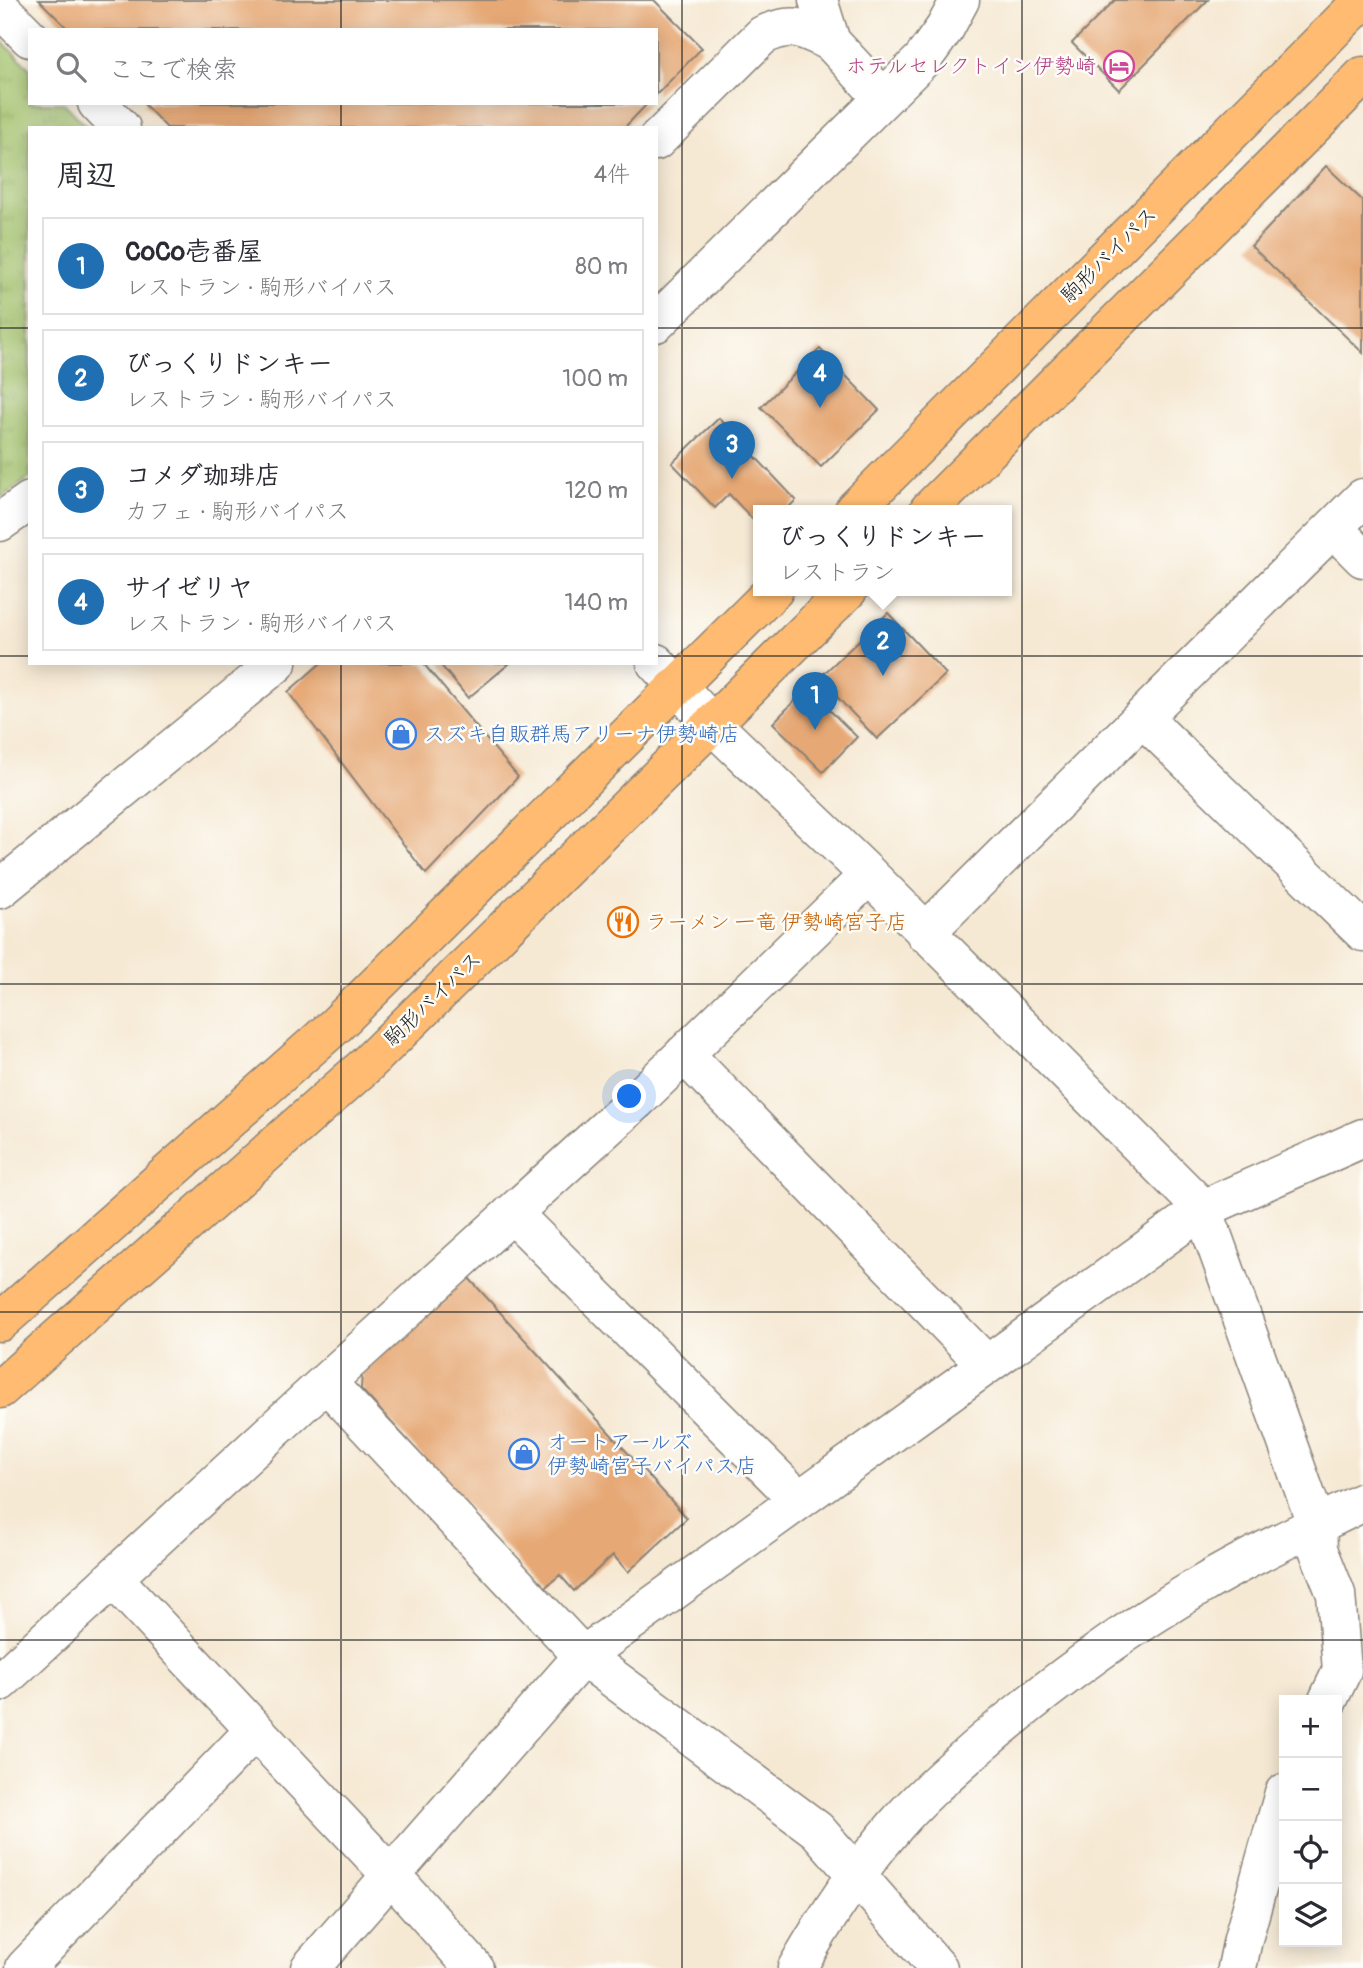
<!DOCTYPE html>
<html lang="ja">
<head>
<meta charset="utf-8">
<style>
	body { margin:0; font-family:Pangolin,"Klee One",sans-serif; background:#f7f7f7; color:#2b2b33 }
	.controls { position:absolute; right:21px; bottom:21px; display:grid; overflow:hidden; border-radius:0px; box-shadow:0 4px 18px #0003 }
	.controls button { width:63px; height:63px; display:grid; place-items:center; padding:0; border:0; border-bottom:2px solid #e1e1e2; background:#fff; color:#2b2b33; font:35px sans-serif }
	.you { position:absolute; left:630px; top:1097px; width:24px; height:24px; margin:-18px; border:5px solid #fff; border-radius:50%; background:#1a73e8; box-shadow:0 0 0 10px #1a73e833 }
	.badge { display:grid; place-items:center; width:46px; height:46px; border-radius:50%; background:#1f6fb2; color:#fff; font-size:23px; font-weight:700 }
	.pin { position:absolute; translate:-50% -58px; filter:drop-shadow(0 2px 4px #0008) }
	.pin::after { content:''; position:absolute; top:37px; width:24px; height:21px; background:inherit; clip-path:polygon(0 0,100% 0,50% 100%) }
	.popup { position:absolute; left:753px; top:505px; width:259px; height:91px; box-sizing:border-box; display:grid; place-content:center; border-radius:0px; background:#fff; filter:drop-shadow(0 2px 5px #0005); font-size:23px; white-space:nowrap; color:#7c7c81 }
	.popup b { font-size:26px; color:#2b2b33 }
	.popup::after { content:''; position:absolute; left:50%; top:100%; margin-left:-14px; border:14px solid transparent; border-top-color:#fff }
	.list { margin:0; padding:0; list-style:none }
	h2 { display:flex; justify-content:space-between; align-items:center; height:91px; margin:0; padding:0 28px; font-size:30px }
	h2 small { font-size:23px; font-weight:400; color:#7c7c81 }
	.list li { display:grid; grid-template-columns:46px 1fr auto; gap:21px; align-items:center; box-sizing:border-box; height:98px; margin:0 14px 14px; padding:0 14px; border:2px solid #e1e1e2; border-radius:0px }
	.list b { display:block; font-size:26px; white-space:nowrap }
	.list p { margin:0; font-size:23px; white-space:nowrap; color:#7c7c81 }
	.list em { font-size:23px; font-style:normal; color:#7c7c81 }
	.icon { flex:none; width:38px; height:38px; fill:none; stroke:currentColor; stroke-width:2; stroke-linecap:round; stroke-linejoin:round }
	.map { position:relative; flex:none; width:1363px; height:1968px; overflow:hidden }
	.search { position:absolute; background:#fff; box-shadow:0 4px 18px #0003; left:28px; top:28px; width:630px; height:77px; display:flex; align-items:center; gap:18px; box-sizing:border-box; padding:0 24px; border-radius:0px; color:#7c7c81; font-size:26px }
	.panel { position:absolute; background:#fff; box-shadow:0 4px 18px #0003; left:28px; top:126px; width:630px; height:539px; border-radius:0px }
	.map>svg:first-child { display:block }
	.park { fill:url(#park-tufts); stroke:#5e6e42; stroke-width:2 }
	.building { fill:#e6a875 }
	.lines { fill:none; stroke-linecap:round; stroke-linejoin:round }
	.minor-casing { stroke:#898278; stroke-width:41 }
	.major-casing { stroke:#898278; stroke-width:41 }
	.minor { stroke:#fff; stroke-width:38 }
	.major { stroke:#ffbb71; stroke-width:38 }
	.grid { fill:none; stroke:#1c1c1c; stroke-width:2; stroke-opacity:0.55 }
	.labels { text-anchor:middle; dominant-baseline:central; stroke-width:5; stroke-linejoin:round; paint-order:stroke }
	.hotel-label { font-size:21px; fill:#b23c85; stroke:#fdfcf7; text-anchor:end }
	.street-label { font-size:21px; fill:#1c1c1c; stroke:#fdfcf7 }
	.shop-label { font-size:21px; fill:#366cbe; stroke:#fdfcf7; text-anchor:start }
	.food-label { font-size:21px; fill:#c56008; stroke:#fdfcf7; text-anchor:start }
</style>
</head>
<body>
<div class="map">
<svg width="1363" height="1968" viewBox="0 0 1363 1968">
	<defs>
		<pattern id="park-tufts" width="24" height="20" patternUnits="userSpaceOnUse" patternTransform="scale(1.75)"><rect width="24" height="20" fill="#a0c069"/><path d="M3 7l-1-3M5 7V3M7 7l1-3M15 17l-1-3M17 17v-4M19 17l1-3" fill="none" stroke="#89a45a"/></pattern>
	</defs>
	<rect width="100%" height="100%" fill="#fdfcf7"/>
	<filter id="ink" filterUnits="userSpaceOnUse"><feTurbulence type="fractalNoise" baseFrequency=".0143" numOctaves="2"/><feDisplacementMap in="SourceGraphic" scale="14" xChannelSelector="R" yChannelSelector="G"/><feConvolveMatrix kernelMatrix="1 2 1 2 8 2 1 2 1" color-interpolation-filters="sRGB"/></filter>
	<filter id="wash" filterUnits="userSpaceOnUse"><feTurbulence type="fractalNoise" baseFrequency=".00686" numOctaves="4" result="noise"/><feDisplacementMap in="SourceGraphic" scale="28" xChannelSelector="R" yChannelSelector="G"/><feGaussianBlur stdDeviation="1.57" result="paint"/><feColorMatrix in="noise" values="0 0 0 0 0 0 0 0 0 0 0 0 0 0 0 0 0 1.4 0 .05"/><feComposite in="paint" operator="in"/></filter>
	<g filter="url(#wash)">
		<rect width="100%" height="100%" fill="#f6e9d4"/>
		<path class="park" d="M0,39L30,69V103H64L88,128H30V478L0,498Z"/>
		<g id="blocks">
			<path class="building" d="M39,0H654L702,48L656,95V30H69Z
				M1115,0H1208L1119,90L1072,43Z
				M143,103H648L624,128H167Z
				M1326,166L1363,201V353L1251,246Z
				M820,349L879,410L821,467L761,407Z
				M719,418L796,500L786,510H759V526L729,494L715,508L672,463Z
				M888,613L946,674L877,739L819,678Z
				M321,663H423L518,777L426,874L288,692Z
				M439,663H510L468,698Z
				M807,688L857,737L823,772L773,723Z
				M467,1276L687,1518L628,1572L613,1555L574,1591L560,1575L543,1589L361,1389L362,1373Z"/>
		</g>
	</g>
	<g filter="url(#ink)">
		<use href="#blocks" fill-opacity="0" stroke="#898278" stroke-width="2"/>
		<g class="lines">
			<g class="minor-casing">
				<path id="minor" d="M818,0L831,42L883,98
					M0,8L30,38
					M97,103L121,128
					M656,141L763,35C795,21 801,28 831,42
					M656,323L922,60L945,28L960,0
					M0,522L30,501
					M1333,528L1363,558
					M656,663L713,725L869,875L1203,1209L1317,1526L1318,1549L1336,1594L1342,1671L1328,1700
					M1143,718L1363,932
					M0,889L277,663
					M925,933L1363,498
					M684,1054L986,1364
					M512,1213L798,1499
					M326,1382L583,1656L817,1830L938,1968
					M0,1682L326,1382L636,1101L869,875
					M255,1730L391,1875L474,1968
					M25,1968L255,1730L113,1578
					M310,1968L583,1656L1203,1209L1363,1138
					M797,1968C826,1917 858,1869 896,1825C920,1797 949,1772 976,1748C1047,1687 1123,1631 1203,1584C1254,1553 1310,1529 1363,1502
					M1237,1968L1243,1939L1284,1793"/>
			</g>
			<g class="major-casing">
				<path id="major" d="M854,510L1363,0
					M929,510L1363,76
					M0,1322L336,1025L774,590
					M0,1389L366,1065L848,590"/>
			</g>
			<use href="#minor" class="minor"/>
			<use href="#major" class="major"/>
		</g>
	</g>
	<path class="grid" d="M341,0V30M682,0V1968M1022,0V1968M341,103V128M0,328H30M656,328H1363M0,656H30M656,656H1363M341,663V1968M0,984H1363M0,1312H1363M0,1640H1363"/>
	<defs>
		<g id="hotel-ring" transform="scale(1.575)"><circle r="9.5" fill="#fdfcf7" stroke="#d1479c" stroke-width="1.5"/><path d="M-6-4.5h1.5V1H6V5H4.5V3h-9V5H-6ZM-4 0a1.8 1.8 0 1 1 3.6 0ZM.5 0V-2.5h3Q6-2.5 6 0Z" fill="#d1479c"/></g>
		<g id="shop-ring" transform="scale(1.575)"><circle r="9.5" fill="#fdfcf7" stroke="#3f7fe0" stroke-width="1.5"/><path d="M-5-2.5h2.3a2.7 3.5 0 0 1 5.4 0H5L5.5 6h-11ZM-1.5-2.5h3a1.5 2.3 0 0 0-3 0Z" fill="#3f7fe0"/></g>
		<g id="restaurant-ring" transform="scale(1.575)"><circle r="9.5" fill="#fdfcf7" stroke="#e8710a" stroke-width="1.5"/><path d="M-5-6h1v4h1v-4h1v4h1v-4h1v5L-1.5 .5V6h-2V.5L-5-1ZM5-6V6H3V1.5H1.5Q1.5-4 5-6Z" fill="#e8710a"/></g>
	</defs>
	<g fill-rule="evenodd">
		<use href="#hotel-ring" x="1119" y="66"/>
		<use href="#shop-ring" x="401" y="734"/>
		<use href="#restaurant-ring" x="623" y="922"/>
		<use href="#shop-ring" x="524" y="1454"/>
	</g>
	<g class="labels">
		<g class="hotel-label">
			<text x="1096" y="66">ホテルセレクトイン伊勢崎</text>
		</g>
		<g class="street-label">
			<text transform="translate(1109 255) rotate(-45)">駒形バイパス</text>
			<text transform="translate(433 999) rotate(-44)">駒形バイパス</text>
		</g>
		<g class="shop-label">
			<text x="424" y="734">スズキ自販群馬アリーナ伊勢崎店</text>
			<text x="547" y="1442">オートアールズ<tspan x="547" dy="24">伊勢崎宮子バイパス店</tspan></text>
		</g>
		<g class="food-label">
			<text x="646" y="922">ラーメン 一竜 伊勢崎宮子店</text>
		</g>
	</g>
</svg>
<div class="controls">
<button>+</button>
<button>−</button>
<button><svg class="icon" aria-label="locate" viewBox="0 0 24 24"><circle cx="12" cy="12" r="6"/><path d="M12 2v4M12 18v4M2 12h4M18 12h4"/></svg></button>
<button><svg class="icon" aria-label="layers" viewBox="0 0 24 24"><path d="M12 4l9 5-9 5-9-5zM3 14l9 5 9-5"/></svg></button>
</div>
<div class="you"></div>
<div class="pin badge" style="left:815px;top:730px">1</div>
<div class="pin badge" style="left:883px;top:676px">2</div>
<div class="popup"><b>びっくりドンキー</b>レストラン</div>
<div class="pin badge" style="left:732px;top:479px">3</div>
<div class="pin badge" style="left:820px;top:408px">4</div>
<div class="search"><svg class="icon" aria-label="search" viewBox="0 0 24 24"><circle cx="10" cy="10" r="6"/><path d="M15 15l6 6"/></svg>ここで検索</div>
<section class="panel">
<h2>周辺<small>4件</small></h2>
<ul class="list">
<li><span class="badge">1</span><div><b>CoCo壱番屋</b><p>レストラン · 駒形バイパス</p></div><em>80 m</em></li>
<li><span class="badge">2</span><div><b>びっくりドンキー</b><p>レストラン · 駒形バイパス</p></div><em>100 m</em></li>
<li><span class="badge">3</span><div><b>コメダ珈琲店</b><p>カフェ · 駒形バイパス</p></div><em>120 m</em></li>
<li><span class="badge">4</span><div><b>サイゼリヤ</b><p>レストラン · 駒形バイパス</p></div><em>140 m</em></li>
</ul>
</section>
</div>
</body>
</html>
